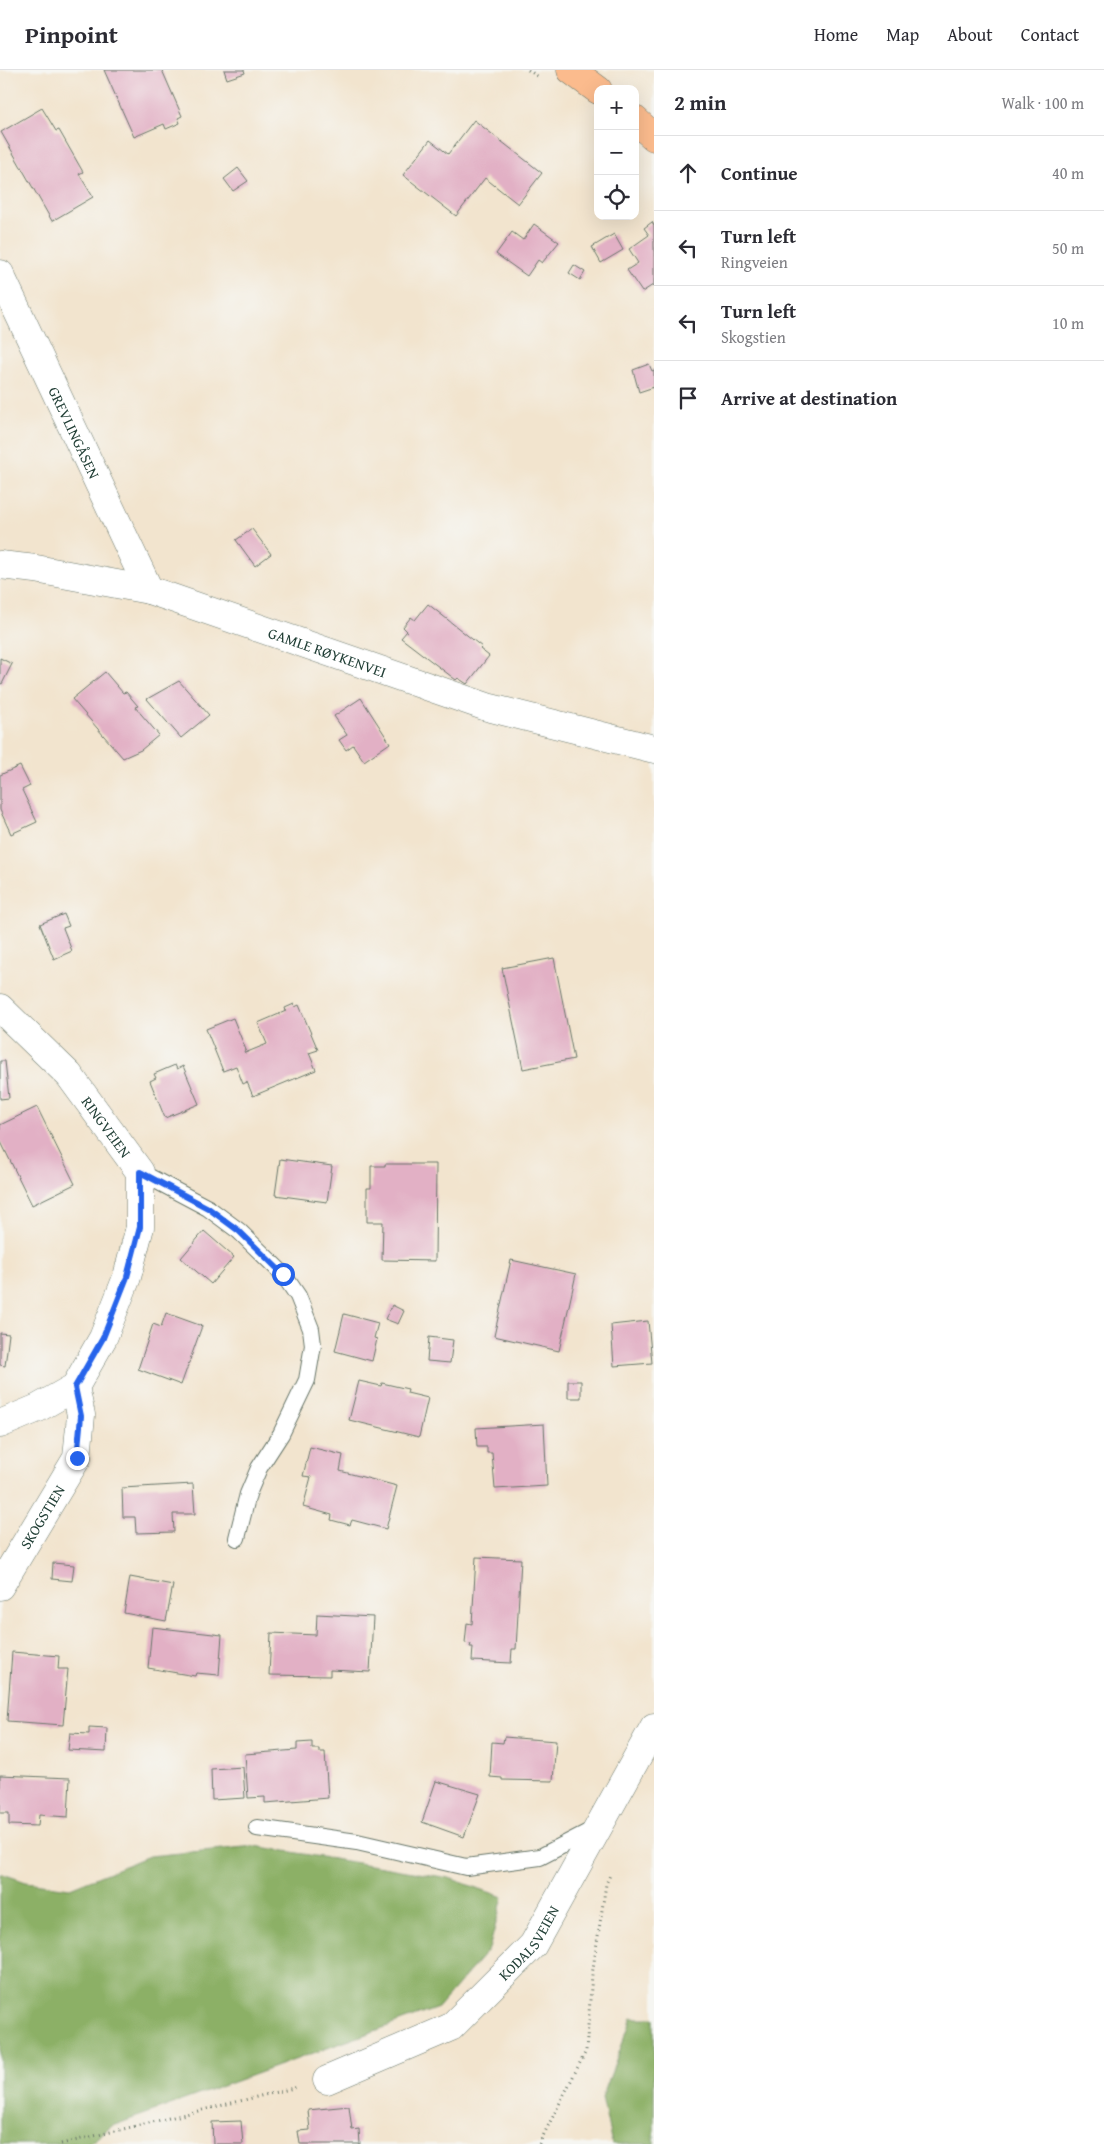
<!DOCTYPE html>
<html lang="en">
<head>
<meta charset="utf-8">
<style>
	body { margin:0; font-family:"Gentium Book Plus",serif; background:#f7f7f7; color:#2b2b33 }
	.controls { position:absolute; right:15px; top:15px; display:grid; overflow:hidden; border-radius:10px; box-shadow:0 5px 20px #0002 }
	.controls button { width:45px; height:45px; display:grid; place-items:center; padding:0; border:0; border-bottom:1px solid #e1e1e2; background:#fff; color:#2b2b33; font:25px sans-serif }
	.stop { position:absolute; width:15px; height:15px; margin:-11px; border:4px solid #2563eb; border-radius:50%; background:#fff }
	.stop.end { background:#2563eb; border-color:#fff; box-shadow:0 1px 5px #0008 }
	.list { margin:0; padding:0; list-style:none }
	h2 { display:flex; justify-content:space-between; align-items:center; height:65px; margin:0; padding:0 20px; font-size:21px }
	h2 small { font-size:16px; font-weight:400; color:#7c7c81 }
	.list li { display:grid; grid-template-columns:32px 1fr auto; gap:15px; align-items:center; box-sizing:border-box; height:75px; padding:0 20px; border-top:1px solid #e1e1e2 }
	.list b { display:block; font-size:19px; white-space:nowrap }
	.list p { margin:0; font-size:16px; white-space:nowrap; color:#7c7c81 }
	.list em { font-size:16px; font-style:normal; color:#7c7c81 }
	.icon { flex:none; width:28px; height:28px; fill:none; stroke:currentColor; stroke-width:2; stroke-linecap:round; stroke-linejoin:round }
	.map { position:relative; flex:none; width:654px; height:2074px; overflow:hidden }
	header { display:flex; align-items:center; gap:30px; box-sizing:border-box; height:70px; padding:0 25px; background:#fff; border-bottom:1px solid #e1e1e2 }
	header strong { font-size:24px }
	nav { display:flex; gap:28px; margin-inline-start:auto; font-size:18px }
	main { display:flex }
	aside { flex:1; background:#fff }
	.map>svg:first-child { display:block }
	.forest { fill:#8cb066; stroke:#56764d }
	.building { fill:#e2b0c5 }
	.lines { fill:none; stroke-linecap:round; stroke-linejoin:round }
	.lane-casing { stroke:#69776a; stroke-width:18 }
	.street-casing { stroke:#69776a; stroke-width:29 }
	.primary-casing { stroke:#69776a; stroke-width:29 }
	.path { stroke:#69776a; stroke-width:3; stroke-dasharray:1 4; stroke-linecap:butt }
	.lane { stroke:#fff; stroke-width:16 }
	.street { stroke:#fff; stroke-width:28 }
	.primary { stroke:#fbbb8d; stroke-width:28 }
	.route { stroke:#2563eb; stroke-width:6 }
	.labels { text-anchor:middle; dominant-baseline:central; stroke-width:4.5; stroke-linejoin:round; paint-order:stroke }
	.street-label { font-size:15px; fill:#1f3d34; stroke:#f6f6f2 }
</style>
</head>
<body>
<header>
<strong>Pinpoint</strong>
<nav><a>Home</a><a>Map</a><a>About</a><a>Contact</a></nav>
</header>
<main>
<div class="map">
<svg width="654" height="2074" viewBox="0 0 654 2074">
	<rect width="100%" height="100%" fill="#f6f6f2"/>
	<filter id="ink" filterUnits="userSpaceOnUse"><feTurbulence type="fractalNoise" baseFrequency=".02" numOctaves="2"/><feDisplacementMap in="SourceGraphic" scale="10" xChannelSelector="R" yChannelSelector="G"/><feConvolveMatrix kernelMatrix="1 2 1 2 8 2 1 2 1" color-interpolation-filters="sRGB"/></filter>
	<filter id="wash" filterUnits="userSpaceOnUse"><feTurbulence type="fractalNoise" baseFrequency=".0096" numOctaves="4" result="noise"/><feDisplacementMap in="SourceGraphic" scale="20" xChannelSelector="R" yChannelSelector="G"/><feGaussianBlur stdDeviation="1.12" result="paint"/><feColorMatrix in="noise" values="0 0 0 0 0 0 0 0 0 0 0 0 0 0 0 0 0 1.4 0 .05"/><feComposite in="paint" operator="in"/></filter>
	<g filter="url(#wash)">
		<rect width="100%" height="100%" fill="#f2e4ce"/>
		<path class="forest" d="M255,1776L449,1808L503,1827L489,1879L438,1938L112,2056L89,2074H0V1803L26,1812L70,1818L149,1786Z
			M632,1948H654V2074H612L602,2028Z"/>
		<g id="blocks">
			<path class="building" d="M104,0H162L182,46L178,48L180,53L166,59L164,54L134,67Z
				M224,0H244L245,3L227,9Z
				M42,38L56,61L59,60L83,102L79,104L93,127L52,151L1,62Z
				M474,50L542,103L518,134L485,108L456,146L403,105L430,70L448,84Z
				M238,98L248,111L233,121L224,109Z
				M652,152L654,155V217L653,215L642,222L627,200L638,193L629,179L649,165L644,158Z
				M534,154L559,172L542,193L538,190L527,206L496,184L512,162L523,170Z
				M614,164L623,180L601,193L592,177Z
				M574,195L585,202L580,210L569,203Z
				M649,294L652,301L654,300V317L639,322L633,300Z
				M252,459L271,484L255,496L236,470Z
				M428,534L482,577L480,579L489,586L467,614L458,608L456,610L401,568L407,561L403,557L411,547L415,550Z
				M0,588L12,594L2,614L0,613Z
				M105,602L123,623L126,622L138,636L135,637L159,665L141,680L123,688L72,629Z
				M179,611L209,645L181,668L147,629Z
				M361,628L390,673L364,691L353,675L346,680L339,670L347,665L334,646Z
				M20,696L30,716L22,720L37,752L11,764L0,740V705Z
				M64,844L69,856L63,858L72,881L54,889L40,854Z
				M554,888L574,989L523,999L502,898Z
				M294,934L295,937L299,935L318,980L309,983L316,1000L253,1026L247,1012L243,1014L236,996L223,1001L206,959L233,948L246,980L244,981L245,983L267,974L258,953L286,941L285,938Z
				M0,991H5L9,1028L0,1029Z
				M175,995L177,999L183,996L199,1034L165,1048L150,1011L156,1008L154,1004Z
				M37,1037L75,1114L32,1135L0,1070V1055Z
				M280,1089L332,1096L327,1132L275,1125Z
				M385,1094H436L435,1191L382,1190L383,1152H367V1118H371V1096H385Z
				M204,1161L234,1187L211,1214L181,1188Z
				M511,1190L576,1204L559,1281L494,1266Z
				M392,1235L404,1241L398,1254L385,1249Z
				M166,1243L202,1256L181,1315L138,1299L153,1254L161,1257Z
				M344,1244L378,1253L374,1268L377,1269L372,1291L335,1281Z
				M648,1251L652,1293L614,1296L611,1255Z
				M0,1263L9,1264L5,1296L0,1295Z
				M429,1267L453,1270L450,1293L427,1291Z
				M359,1311L381,1316L382,1313L408,1319L407,1323L428,1328L419,1367L349,1350Z
				M568,1311H581V1328H568Z
				M544,1354L547,1416L495,1419L492,1383H487V1377H477L476,1358Z
				M310,1377L343,1385L340,1401L397,1416L386,1459L352,1450L350,1455L331,1450L332,1445L303,1437L311,1407L303,1406Z
				M193,1414L195,1444H173L174,1462L136,1463L135,1447H123L122,1418Z
				M476,1487L521,1489L516,1579H512L511,1593L472,1591L473,1577H470L471,1574L465,1573L467,1553L472,1554Z
				M53,1493L74,1495L72,1511L52,1509Z
				M130,1507L173,1515L166,1551L124,1543Z
				M317,1544L373,1547L370,1602L330,1600V1606L269,1605L271,1563L316,1565Z
				M152,1557L222,1565L219,1605L196,1603L195,1606L148,1598Z
				M12,1582L59,1586L58,1599H68L63,1655L7,1651Z
				M89,1657L107,1658L106,1682L68,1680L70,1663L89,1664Z
				M504,1667L556,1671L553,1711L502,1710V1708L490,1707L492,1672L503,1673Z
				M312,1672V1679H319V1682H325L328,1728L265,1733V1727L248,1728L245,1684L297,1680V1673Z
				M243,1697L245,1728L212,1730L211,1699Z
				M0,1705L70,1708L68,1747L39,1745L38,1756L9,1755V1743H0Z
				M436,1711L480,1724L464,1767L422,1752Z
				M349,2036L352,2060L359,2059L360,2074H300L298,2061L310,2060L308,2040Z
				M241,2051L243,2074H213L212,2052Z"/>
		</g>
	</g>
	<g filter="url(#ink)">
		<use href="#blocks" fill-opacity="0" stroke="#69776a" stroke-width="1"/>
		<g class="lines">
			<g class="lane-casing">
				<path id="lane" d="M140,1102L208,1138L239,1161L283,1204L298,1226L311,1259L313,1275L307,1310L281,1364L259,1398L248,1424L237,1468
					M257,1758L357,1772L466,1797L540,1787L596,1758"/>
			</g>
			<g class="street-casing">
				<g id="street">
					<path id="s1" d="M0,204L149,520"/>
					<path id="s2" d="M0,495L36,499L149,520L487,637L654,679"/>
					<path id="s3" d="M0,938L69,1005L140,1102V1157L127,1207L103,1268L75,1317L38,1338L0,1354"/>
					<path id="s4" d="M0,1516L77,1388L81,1345L75,1317"/>
					<path id="s5" d="M327,2010L451,1957L533,1875L654,1657"/>
				</g>
			</g>
			<g class="primary-casing">
				<path id="primary" d="M571,0L598,20
					M635,50L654,67"/>
			</g>
			<path class="path" d="M528,0L540,8
				M61,2074L298,2017
				M539,2074L586,1981L592,1905L606,1814L610,1805"/>
			<use href="#lane" class="lane"/>
			<use href="#street" class="street"/>
			<use href="#primary" class="primary"/>
		</g>
	</g>
	<g class="lines" filter="url(#ink)">
		<path class="route" d="M77,1388L81,1346L75,1317L103,1268L127,1207L140,1157V1102L208,1138L239,1161L283,1204"/>
	</g>
	<g class="labels">
		<g class="street-label">
			<text stroke="none"><textPath href="#s1" startOffset="175">GREVLINGÅSEN</textPath></text>
			<text stroke="none"><textPath href="#s2" startOffset="340">GAMLE RØYKENVEI</textPath></text>
			<text stroke="none"><textPath href="#s3" startOffset="160">RINGVEIEN</textPath></text>
			<text stroke="none"><textPath href="#s4" startOffset="81">SKOGSTIEN</textPath></text>
			<text stroke="none"><textPath href="#s5" startOffset="250">KODALSVEIEN</textPath></text>
		</g>
	</g>
</svg>
<div class="controls">
<button>+</button>
<button>−</button>
<button><svg class="icon" aria-label="locate" viewBox="0 0 24 24"><circle cx="12" cy="12" r="6"/><path d="M12 2v4M12 18v4M2 12h4M18 12h4"/></svg></button>
</div>
<div class="stop" style="left:283px;top:1204px"></div>
<div class="stop end" style="left:77px;top:1388px"></div>
</div>
<aside>
<h2>2 min<small>Walk · 100 m</small></h2>
<ul class="list">
<li><svg class="icon" aria-label="ahead" viewBox="0 0 24 24"><path d="M12 20V5M6 11l6-6 6 6"/></svg><div><b>Continue</b></div><em>40 m</em></li>
<li><svg class="icon" aria-label="left" viewBox="0 0 24 24"><path d="M17 20v-9H6M10 6l-5 5 5 5"/></svg><div><b>Turn left</b><p>Ringveien</p></div><em>50 m</em></li>
<li><svg class="icon" aria-label="left" viewBox="0 0 24 24"><path d="M17 20v-9H6M10 6l-5 5 5 5"/></svg><div><b>Turn left</b><p>Skogstien</p></div><em>10 m</em></li>
<li><svg class="icon" aria-label="arrive" viewBox="0 0 24 24"><path d="M6 21V4h12l-3 4 3 4H6"/></svg><div><b>Arrive at destination</b></div></li>
</ul>
</aside>
</main>
</body>
</html>
